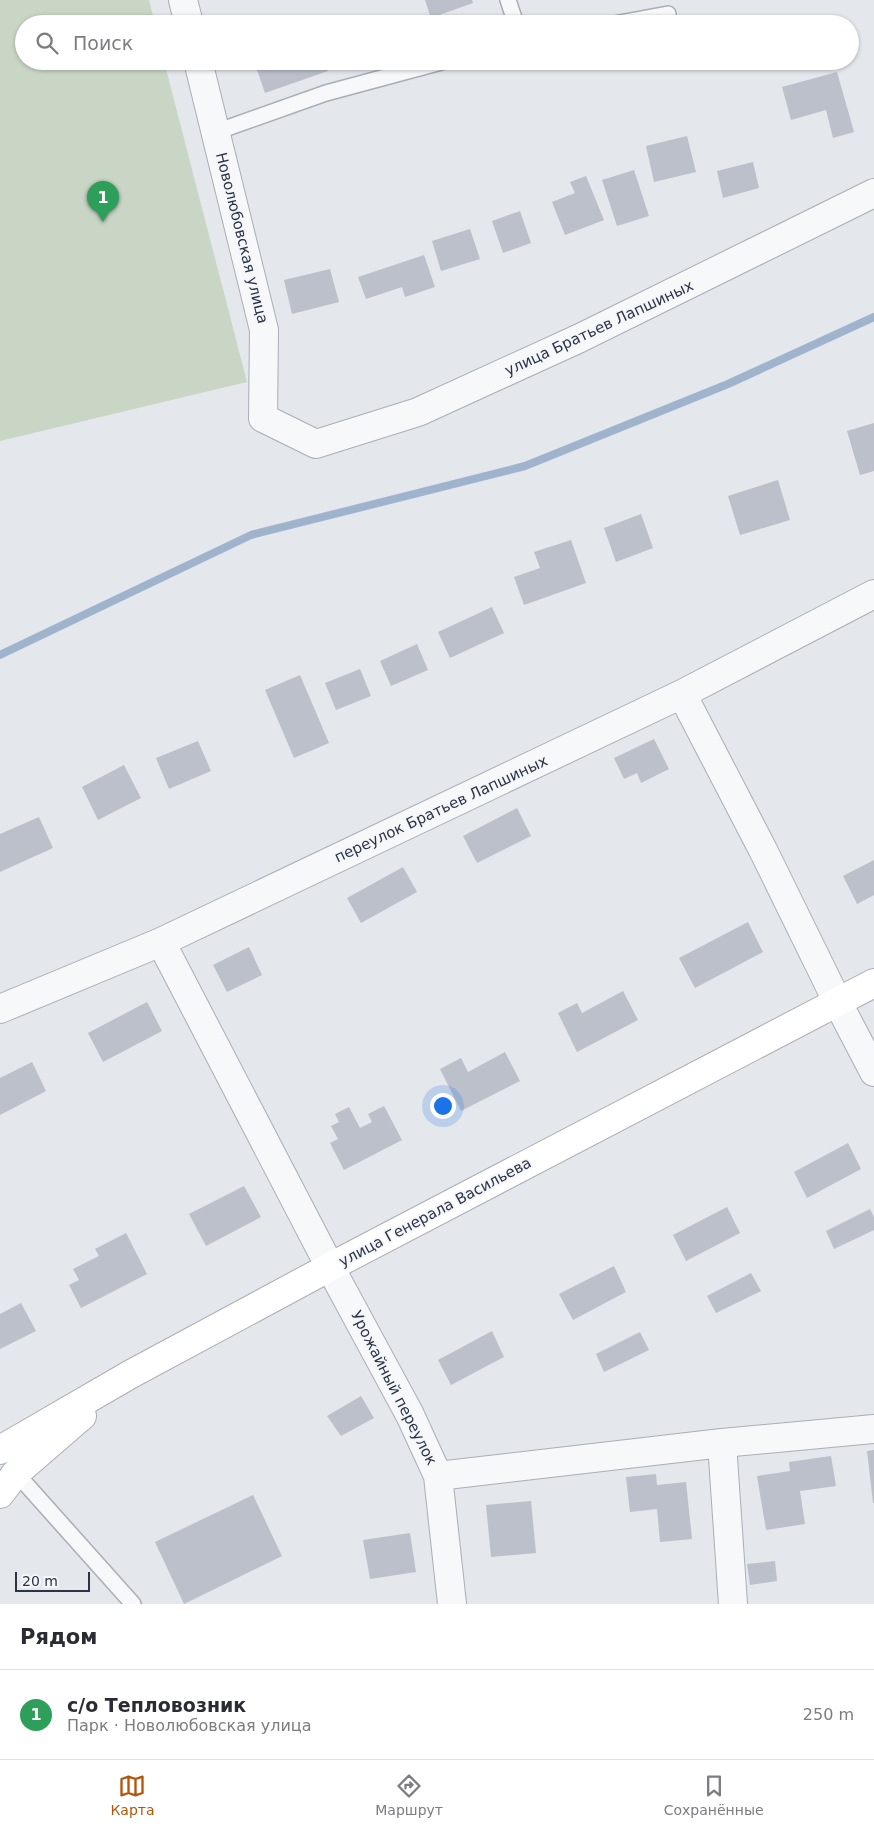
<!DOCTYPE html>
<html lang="ru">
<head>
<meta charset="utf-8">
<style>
	body { margin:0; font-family:"DejaVu Sans",sans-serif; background:#f2f2f3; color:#2b2b33 }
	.scale { position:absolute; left:15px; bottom:12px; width:75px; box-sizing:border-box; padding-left:5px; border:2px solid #2b3445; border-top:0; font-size:14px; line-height:18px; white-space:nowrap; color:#2b3445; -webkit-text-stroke:4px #f4f6f9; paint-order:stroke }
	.you { position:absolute; left:442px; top:1105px; width:18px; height:18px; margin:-12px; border:4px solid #fff; border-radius:50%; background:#1a73e8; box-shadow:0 0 0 8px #1a73e833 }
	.badge { display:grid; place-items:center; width:32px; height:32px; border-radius:50%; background:#b45309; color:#fff; font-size:16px; font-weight:700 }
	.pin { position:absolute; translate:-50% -41px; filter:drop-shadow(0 1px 2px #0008) }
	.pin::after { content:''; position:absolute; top:26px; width:18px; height:15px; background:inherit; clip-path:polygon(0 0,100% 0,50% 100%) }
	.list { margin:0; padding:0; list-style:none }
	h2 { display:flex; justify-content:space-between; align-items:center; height:65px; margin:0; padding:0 20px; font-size:21px }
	h2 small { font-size:16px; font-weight:400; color:#7c7c81 }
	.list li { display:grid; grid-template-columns:32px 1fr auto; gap:15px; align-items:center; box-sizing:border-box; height:90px; padding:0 20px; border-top:1px solid #e1e1e2 }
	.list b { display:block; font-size:19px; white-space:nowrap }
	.list p { margin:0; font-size:16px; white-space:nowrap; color:#7c7c81 }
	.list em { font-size:16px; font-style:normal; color:#7c7c81 }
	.icon { flex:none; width:28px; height:28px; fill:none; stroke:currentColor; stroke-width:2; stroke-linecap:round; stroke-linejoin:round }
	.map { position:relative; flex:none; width:874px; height:1604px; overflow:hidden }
	.search { position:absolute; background:#fff; box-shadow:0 1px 4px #0004; left:15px; right:15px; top:15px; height:55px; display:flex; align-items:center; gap:12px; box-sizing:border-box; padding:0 18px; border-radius:28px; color:#7c7c81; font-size:19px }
	.sheet { height:155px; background:#fff }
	nav { display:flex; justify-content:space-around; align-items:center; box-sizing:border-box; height:70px; border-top:1px solid #e1e1e2; background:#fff; font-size:14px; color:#7c7c81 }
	nav a { display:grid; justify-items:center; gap:2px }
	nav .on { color:#b45309 }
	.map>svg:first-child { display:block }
	.green { fill:#c9d6c5 }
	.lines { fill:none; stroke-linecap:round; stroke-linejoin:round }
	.stream { stroke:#9fb4cc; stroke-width:8 }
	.building { fill:#bbc0ca }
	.service-casing { stroke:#a9aeb7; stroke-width:18 }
	.minor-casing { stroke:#a9aeb7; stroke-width:30 }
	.secondary-casing { stroke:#a9aeb7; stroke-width:30 }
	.service { stroke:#f7f8fa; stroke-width:15 }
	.minor { stroke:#f7f8fa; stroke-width:28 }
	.secondary { stroke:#fff; stroke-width:28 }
	.labels { text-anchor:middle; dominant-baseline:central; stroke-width:4; stroke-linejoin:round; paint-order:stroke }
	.street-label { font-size:15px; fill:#2b3445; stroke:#f4f6f9 }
</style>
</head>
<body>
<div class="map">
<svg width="874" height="1604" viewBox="0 0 874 1604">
	<rect width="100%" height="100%" fill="#e4e7ec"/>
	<path class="green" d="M0,0H149L155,24H24V61H164L247,382L0,441Z"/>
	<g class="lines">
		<path class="stream" d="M0,655L251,535L525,466L728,384L874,317"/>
	</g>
	<path class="building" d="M425,0H472L473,3L431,18Z
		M254,61H324L328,71L265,93Z
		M837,72L854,132L833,138L826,110L791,120L782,87Z
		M687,136L696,172L654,182L646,146Z
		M753,162L759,188L723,198L717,171Z
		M634,170L649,216L617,226L602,180Z
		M586,176L604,220L565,235L552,202L575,193L570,182Z
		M520,211L531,243L503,253L492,221Z
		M470,229L480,259L441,271L432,241Z
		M424,255L435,287L405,297L402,287L366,299L358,277Z
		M330,269L339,302L292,314L284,280Z
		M874,423V471L860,475L847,431Z
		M778,480L790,520L740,535L728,496Z
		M641,514L653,548L616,562L604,528Z
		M571,540L586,583L524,605L514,577L540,568L534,552Z
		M492,607L504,633L450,658L438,632Z
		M417,644L428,670L391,686L380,661Z
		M360,669L371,696L336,710L325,683Z
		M300,675L329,743L294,758L265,690Z
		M654,739L669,769L641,783L637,773L624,779L614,758Z
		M198,741L211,771L169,789L156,758Z
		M124,765L141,798L98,820L82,787Z
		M517,808L531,836L477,863L463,836Z
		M39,817L53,848L0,872V834Z
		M874,860V895L857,904L843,876Z
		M403,867L417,892L361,923L347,898Z
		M748,922L763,952L695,988L679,958Z
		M249,947L262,975L227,992L213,965Z
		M623,991L638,1020L577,1052L558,1013L577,1003L582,1013Z
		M147,1002L162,1031L103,1062L88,1033Z
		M505,1052L520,1081L461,1111L440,1069L461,1058L468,1072Z
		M32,1062L46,1091L0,1115V1078Z
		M384,1106L402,1140L344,1170L330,1143L338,1139L331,1126L339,1122L335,1114L349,1107L360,1128L372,1122L368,1114Z
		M848,1143L861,1169L807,1198L794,1172Z
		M244,1186L261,1217L206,1246L189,1214Z
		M727,1207L740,1233L686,1261L673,1235Z
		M870,1209L874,1217V1230L834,1249L826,1231Z
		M126,1233L147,1274L81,1308L69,1285L79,1280L73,1269L99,1256L95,1249Z
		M614,1266L626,1292L573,1320L559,1294Z
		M751,1273L761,1291L716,1313L707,1296Z
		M21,1303L36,1331L0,1349V1314Z
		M492,1331L504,1357L451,1385L438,1360Z
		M640,1332L649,1350L604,1372L596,1354Z
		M361,1396L374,1418L341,1436L327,1416Z
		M874,1450V1503H873L867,1451Z
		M831,1456L836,1486L800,1491L805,1524L766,1530L757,1476L790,1471L789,1462Z
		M656,1474L657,1485L686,1482L692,1539L660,1542L657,1509L630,1512L626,1477Z
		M253,1495L282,1556L184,1604L155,1542Z
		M531,1501L536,1553L491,1557L486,1505Z
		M410,1533L416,1572L370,1579L363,1540Z
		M775,1561L777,1581L750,1585L747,1564Z"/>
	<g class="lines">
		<g class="service-casing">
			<path id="service" d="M508,0L516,24
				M614,24L668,14
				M216,132L326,93L445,61
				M16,1473L133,1604"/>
		</g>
		<g class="minor-casing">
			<path id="minor" d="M183,0L189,24
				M198,61L264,330L263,418L316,444L418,412L580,338L874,193
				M682,694L763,850L838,1003L874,1072
				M161,942L330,1267L410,1415L438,1476L452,1604
				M0,1009L161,942L682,694L874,594
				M722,1443L733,1604
				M438,1476L722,1443L874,1429"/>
		</g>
		<g class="secondary-casing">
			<path id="secondary" d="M0,1450L131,1374L330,1267L874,983
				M0,1494L16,1473L82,1416"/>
		</g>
		<use href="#service" class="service"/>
		<use href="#minor" class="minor"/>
		<use href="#secondary" class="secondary"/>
	</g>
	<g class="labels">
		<g class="street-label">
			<text transform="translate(242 238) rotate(76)">Новолюбовская улица</text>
			<text transform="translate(599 328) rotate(-25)">улица Братьев Лапшиных</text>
			<text transform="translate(441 809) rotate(-25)">переулок Братьев Лапшиных</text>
			<text transform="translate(435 1212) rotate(-28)">улица Генерала Васильева</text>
			<text transform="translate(394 1388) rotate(63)">Урожайный переулок</text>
		</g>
	</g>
</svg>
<div class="scale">20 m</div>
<div class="you"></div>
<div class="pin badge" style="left:103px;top:222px;background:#2e9e5b">1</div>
<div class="search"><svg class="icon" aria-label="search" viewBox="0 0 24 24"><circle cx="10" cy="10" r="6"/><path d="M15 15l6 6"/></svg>Поиск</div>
</div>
<section class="sheet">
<h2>Рядом<small></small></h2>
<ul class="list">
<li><span class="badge" style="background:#2e9e5b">1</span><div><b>с/о Тепловозник</b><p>Парк · Новолюбовская улица</p></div><em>250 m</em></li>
</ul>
</section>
<nav>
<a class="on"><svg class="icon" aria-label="map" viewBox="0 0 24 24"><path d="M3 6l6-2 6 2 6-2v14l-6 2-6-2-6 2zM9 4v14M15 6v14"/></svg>Карта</a>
<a><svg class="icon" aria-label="directions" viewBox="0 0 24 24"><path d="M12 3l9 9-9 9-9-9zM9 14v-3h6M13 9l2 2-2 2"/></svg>Маршрут</a>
<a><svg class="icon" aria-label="saved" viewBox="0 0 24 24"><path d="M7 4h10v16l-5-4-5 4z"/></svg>Сохранённые</a>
</nav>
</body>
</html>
